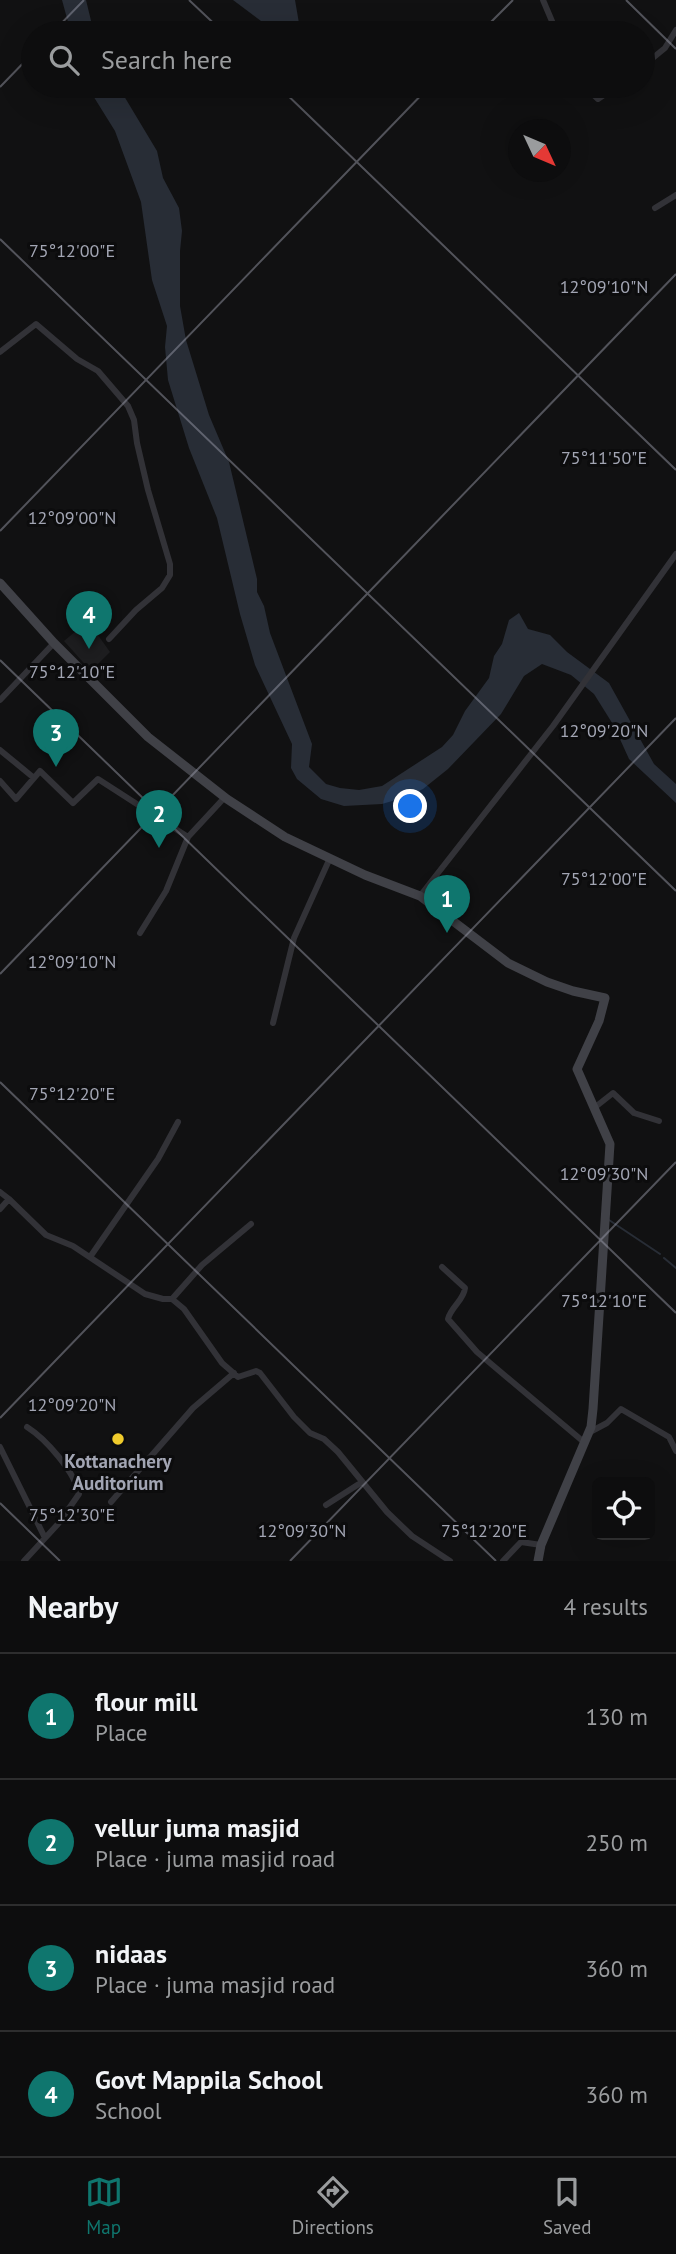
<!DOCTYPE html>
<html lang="en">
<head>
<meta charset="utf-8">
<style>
	body { margin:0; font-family:"PT Sans",sans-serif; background:#161617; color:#f1f3f6 }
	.controls { position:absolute; right:21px; bottom:21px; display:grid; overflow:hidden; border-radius:10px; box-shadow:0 7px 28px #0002 }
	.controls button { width:63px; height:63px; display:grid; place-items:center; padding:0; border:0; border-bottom:2px solid #2d2d2e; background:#0d0d0e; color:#f1f3f6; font:35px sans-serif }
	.compass { position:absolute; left:508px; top:119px; width:63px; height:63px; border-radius:50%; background:#0d0d0e; box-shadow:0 7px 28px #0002; rotate:134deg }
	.you { position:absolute; left:411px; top:807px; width:24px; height:24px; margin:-18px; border:5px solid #fff; border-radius:50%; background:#1a73e8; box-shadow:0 0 0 10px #1a73e833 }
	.badge { display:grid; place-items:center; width:46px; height:46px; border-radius:50%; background:#0f766e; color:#fff; font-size:23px; font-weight:700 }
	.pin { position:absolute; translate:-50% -58px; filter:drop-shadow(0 2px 4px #0008) }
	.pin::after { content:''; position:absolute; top:37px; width:24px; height:21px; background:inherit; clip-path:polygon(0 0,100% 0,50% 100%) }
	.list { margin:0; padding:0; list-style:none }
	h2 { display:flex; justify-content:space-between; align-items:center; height:91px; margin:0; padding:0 28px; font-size:30px }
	h2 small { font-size:23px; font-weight:400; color:#9a9c9e }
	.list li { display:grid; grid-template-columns:46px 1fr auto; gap:21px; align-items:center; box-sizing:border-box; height:126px; padding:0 28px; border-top:2px solid #2d2d2e }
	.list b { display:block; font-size:26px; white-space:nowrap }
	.list p { margin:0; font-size:23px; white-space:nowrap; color:#9a9c9e }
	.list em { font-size:23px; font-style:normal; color:#9a9c9e }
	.icon { flex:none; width:38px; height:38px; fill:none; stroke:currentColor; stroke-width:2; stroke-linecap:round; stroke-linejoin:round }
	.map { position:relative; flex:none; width:676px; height:1561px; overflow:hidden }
	.search { position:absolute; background:#0d0d0e; box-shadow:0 7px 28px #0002; left:21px; right:21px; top:21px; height:77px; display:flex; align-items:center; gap:18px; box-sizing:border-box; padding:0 24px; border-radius:38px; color:#9a9c9e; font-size:26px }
	.sheet { height:595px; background:#0d0d0e }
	nav { display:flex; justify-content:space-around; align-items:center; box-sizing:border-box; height:98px; border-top:2px solid #2d2d2e; background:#0d0d0e; font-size:19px; color:#9a9c9e }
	nav a { display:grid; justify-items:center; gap:4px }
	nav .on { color:#0f766e }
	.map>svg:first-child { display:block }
	.built { fill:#1d1d1f }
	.water { fill:#282d36 }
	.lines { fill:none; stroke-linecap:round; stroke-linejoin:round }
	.stream { stroke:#282d36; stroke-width:2 }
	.street { stroke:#323237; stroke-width:6 }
	.secondary { stroke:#404147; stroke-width:9 }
	.ticks { fill:none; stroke:#a2a5b3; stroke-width:2; stroke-opacity:0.45 }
	.poi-dot { fill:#efcb2c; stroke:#0c0c0d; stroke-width:2.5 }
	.labels { text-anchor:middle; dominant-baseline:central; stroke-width:6; stroke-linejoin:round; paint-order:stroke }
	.poi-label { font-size:19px; font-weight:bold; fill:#a2a5b3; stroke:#0c0c0d }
	.ticks-label { font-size:18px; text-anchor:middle; fill:#a2a5b3; stroke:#0c0c0d; stroke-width:6; stroke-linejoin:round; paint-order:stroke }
</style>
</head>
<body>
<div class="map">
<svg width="676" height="1561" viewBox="0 0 676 1561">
	<rect width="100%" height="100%" fill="#111112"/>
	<path class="built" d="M88,621L110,652L91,671L64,641Z"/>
	<path class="water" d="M62,0H86L94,33H71Z
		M233,0H295L300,29L304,33H277Z
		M87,86H118L157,151L163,178L179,208L182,231L180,251V306L186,340L209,415L229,462L257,579V592L264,606L270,633L312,744L309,767L326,784L340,788L359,790L382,786L442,747L453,735L465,711L489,678L494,656L502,644L509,620L519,613L528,629L550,635L567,652L609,683L654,764L676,784V803L629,759L614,726L594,694L571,675L542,664L524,676L501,714L448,769L423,789L406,797L382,804L344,806L321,799L297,779L291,768L292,744L255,665L240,614L217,518L189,448L168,380L165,347L167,326L152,280L141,202L115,131Z"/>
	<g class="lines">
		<path class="stream" d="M609,1220L660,1254
			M664,1258L676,1268"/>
		<path class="street" d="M543,0L557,33
			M643,66L665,48L676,30
			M584,86L598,99L617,86
			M655,208L676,195
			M0,352L36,324L77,359L98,371L128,406L134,420L137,443L148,490L170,564V575L162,588L136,610L109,639
			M0,700L54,643
			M0,750L34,778
			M0,781L16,799L40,771L73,803L98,779L188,837L225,797
			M420,896L553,726L676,554
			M140,933L166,891L188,837
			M273,1023L294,938L330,858
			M594,1108L613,1093L634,1113L659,1121
			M0,1192L9,1199
			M0,1209L9,1199L46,1235L73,1246L145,1294L163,1299H172L202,1265L251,1224
			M90,1257L158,1159L178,1122
			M442,1267L465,1288C464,1300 451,1307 448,1319L477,1352L585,1443
			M172,1299L184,1309L222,1363L238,1377L256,1371L260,1373L294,1417L310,1433L324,1439L338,1452L387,1512L412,1536L450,1561
			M590,1432L607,1423L621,1409L669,1437L676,1451
			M0,1447L45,1538
			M111,1502L193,1408L234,1373
			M326,1505L362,1482
			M24,1561L58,1524L79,1494C75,1472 46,1439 27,1427
			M503,1561L521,1542L541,1545"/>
		<path class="secondary" d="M0,583L54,643L148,737L227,799L285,837L365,875L420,896L508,963L547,982L573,991L605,998L599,1021L577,1069L610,1144L593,1409L591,1427L541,1545L538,1561"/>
	</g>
	<path class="ticks" d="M189,0L224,33M626,0L676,49M52,33L84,0M480,33L513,0M278,86L676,470M0,87L33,53M0,239L676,891M0,531L430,86M0,660L676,1313M0,974L676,274M0,1082L496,1561M0,1418L676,718M0,1503L60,1561M290,1561L676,1162"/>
	<circle class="poi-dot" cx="118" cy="1439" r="7"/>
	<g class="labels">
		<g class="poi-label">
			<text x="118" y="1461">Kottanachery<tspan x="118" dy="22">Auditorium</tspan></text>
		</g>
	</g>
	<g class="ticks-label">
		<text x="72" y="257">75°12'00"E</text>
		<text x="604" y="293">12°09'10"N</text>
		<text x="604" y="464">75°11'50"E</text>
		<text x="72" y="524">12°09'00"N</text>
		<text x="72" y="678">75°12'10"E</text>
		<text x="604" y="737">12°09'20"N</text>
		<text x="604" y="885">75°12'00"E</text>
		<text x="72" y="968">12°09'10"N</text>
		<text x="72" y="1100">75°12'20"E</text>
		<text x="604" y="1180">12°09'30"N</text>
		<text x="604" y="1307">75°12'10"E</text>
		<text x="72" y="1411">12°09'20"N</text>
		<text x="72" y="1521">75°12'30"E</text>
		<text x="302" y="1537">12°09'30"N</text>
		<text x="484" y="1537">75°12'20"E</text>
	</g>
</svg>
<div class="controls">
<button><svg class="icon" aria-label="locate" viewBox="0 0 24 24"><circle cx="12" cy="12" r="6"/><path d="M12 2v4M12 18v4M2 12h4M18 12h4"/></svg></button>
</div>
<svg class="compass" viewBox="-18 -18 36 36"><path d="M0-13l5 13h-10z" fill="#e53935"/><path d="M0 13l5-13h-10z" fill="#9a9c9e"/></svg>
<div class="you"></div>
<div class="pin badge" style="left:447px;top:933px">1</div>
<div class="pin badge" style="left:159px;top:848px">2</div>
<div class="pin badge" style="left:56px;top:767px">3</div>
<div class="pin badge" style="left:89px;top:649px">4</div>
<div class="search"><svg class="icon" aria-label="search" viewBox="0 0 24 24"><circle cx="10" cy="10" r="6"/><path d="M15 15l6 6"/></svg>Search here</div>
</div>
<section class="sheet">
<h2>Nearby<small>4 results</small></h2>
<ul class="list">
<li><span class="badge">1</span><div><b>flour mill</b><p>Place</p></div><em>130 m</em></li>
<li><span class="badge">2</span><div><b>vellur juma masjid</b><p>Place · juma masjid road</p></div><em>250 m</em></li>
<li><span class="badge">3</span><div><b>nidaas</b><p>Place · juma masjid road</p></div><em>360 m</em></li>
<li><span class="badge">4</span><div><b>Govt Mappila School</b><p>School</p></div><em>360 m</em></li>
</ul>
</section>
<nav>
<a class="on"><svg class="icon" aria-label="map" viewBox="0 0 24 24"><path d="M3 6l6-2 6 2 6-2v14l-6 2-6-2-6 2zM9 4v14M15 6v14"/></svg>Map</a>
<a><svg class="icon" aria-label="directions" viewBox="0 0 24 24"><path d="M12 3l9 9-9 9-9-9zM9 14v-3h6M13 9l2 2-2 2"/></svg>Directions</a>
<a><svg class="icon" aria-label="saved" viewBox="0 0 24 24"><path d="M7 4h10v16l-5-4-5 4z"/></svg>Saved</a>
</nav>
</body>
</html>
